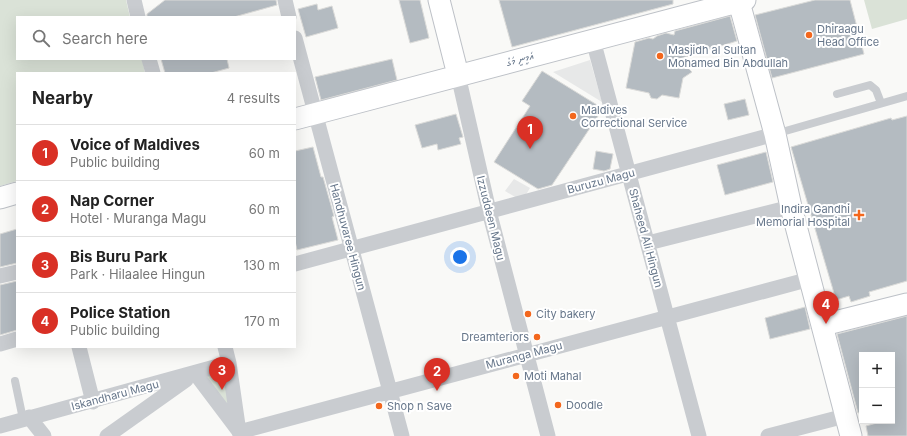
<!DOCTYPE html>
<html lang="en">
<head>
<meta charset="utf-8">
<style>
	body { margin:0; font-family:Inter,"Noto Sans Thaana",sans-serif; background:#f6f6f6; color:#222 }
	.controls { position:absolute; right:12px; bottom:12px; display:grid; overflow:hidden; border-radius:0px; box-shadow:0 4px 16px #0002 }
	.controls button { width:36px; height:36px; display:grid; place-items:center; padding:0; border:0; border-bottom:1px solid #e0e0e0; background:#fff; color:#222; font:20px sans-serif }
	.you { position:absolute; left:460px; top:257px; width:14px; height:14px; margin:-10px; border:3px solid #fff; border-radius:50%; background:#1a73e8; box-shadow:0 0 0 6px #1a73e833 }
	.badge { display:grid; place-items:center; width:26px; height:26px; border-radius:50%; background:#d93025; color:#fff; font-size:13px; font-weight:700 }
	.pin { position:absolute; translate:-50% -33px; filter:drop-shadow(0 1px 2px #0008) }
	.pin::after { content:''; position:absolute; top:21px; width:14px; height:12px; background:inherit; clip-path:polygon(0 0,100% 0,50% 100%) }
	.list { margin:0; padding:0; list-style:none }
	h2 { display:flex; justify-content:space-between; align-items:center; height:52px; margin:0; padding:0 16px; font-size:17px }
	h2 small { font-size:13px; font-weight:400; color:#767676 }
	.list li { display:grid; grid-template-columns:26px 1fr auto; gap:12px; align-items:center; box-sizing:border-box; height:56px; padding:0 16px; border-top:1px solid #e0e0e0 }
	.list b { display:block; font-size:15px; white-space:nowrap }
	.list p { margin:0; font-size:13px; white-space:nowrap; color:#767676 }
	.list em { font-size:13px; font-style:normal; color:#767676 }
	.icon { flex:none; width:22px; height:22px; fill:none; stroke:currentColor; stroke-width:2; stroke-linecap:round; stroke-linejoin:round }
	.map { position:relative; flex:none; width:907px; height:436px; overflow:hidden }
	.search { position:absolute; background:#fff; box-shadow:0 4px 16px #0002; left:16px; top:16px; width:280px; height:44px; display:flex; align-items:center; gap:10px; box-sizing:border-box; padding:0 14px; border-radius:0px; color:#767676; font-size:15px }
	.panel { position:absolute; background:#fff; box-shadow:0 4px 16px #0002; left:16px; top:72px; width:280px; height:276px; border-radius:0px }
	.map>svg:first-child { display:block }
	.built { fill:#e7e8e8 }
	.green { fill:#dae2d7 }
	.building { fill:#b4bbc1; stroke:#dbdbd9 }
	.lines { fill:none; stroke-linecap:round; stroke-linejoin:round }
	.secondary-casing { stroke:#bdc1c7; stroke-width:23 }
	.lane { stroke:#c9ccd0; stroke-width:8 }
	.street { stroke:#c9ccd0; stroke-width:15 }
	.secondary { stroke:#fff; stroke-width:21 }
	.poi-dot { fill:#f3671d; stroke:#fff; stroke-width:1.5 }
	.labels { text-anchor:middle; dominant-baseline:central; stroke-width:4; stroke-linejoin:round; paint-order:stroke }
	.poi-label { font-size:11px; fill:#66768a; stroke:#fff; text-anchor:start }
	.street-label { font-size:11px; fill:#66768a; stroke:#fff }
</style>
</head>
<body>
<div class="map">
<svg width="907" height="436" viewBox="0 0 907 436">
	<rect width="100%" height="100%" fill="#f9f9f7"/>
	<path class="built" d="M590,60L602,102L553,72Z
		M514,179L530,188L522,201L505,191Z"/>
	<path class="green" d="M0,0H126L130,17H17V59H142L145,73H17V181L0,186Z
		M864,0H907V19L872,29Z
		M229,363L239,432L195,373Z"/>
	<path class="building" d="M165,0H276L277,5L234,17H147V14Z
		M399,0H420L429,38L410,43Z
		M499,0H673V4L512,47Z
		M815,0H850L864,54L772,78L755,15Z
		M317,4L318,10L332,6L338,28L306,37L298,9Z
		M730,16L737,41L679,59L692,72L683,78L679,98L662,95L657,99L651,98L649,93L626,88L635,42L649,38L653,39L657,36L666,33L674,35L675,31Z
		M161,59H227L229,68L211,73H165Z
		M392,59L397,80L321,100L315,77Z
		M542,71L602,108V110L552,185L538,189L494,162L530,106L522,101Z
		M745,99L749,115L728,120L724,104Z
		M456,114L463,137L459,138L461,144L438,150L437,144L422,148L415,125Z
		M907,116V281L869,292L870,296L851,302L849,296L836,300L791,147L891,118L892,120Z
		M313,147L321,177H323L334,216L332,217L338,240L297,250L295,241V151Z
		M596,151L613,154L610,169L604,171L593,169Z
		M766,152L773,182L725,195L717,165Z
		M17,229V263L0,267V234Z
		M17,281V330L0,335V285Z
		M805,307L810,329L770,339L765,318Z
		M907,316V436H868L866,426L884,421H892V355H862V412L858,413L837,334Z"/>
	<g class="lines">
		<g class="secondary-casing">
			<path id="secondary" d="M439,0L458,75
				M739,2L775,134L791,207L851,436
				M295,119L745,0
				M0,198L17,193
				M823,325L907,304"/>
		</g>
		<path class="lane" d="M837,94L870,85L876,90L881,103
			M775,134L907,96
			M15,381L23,419"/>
		<path class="street" d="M134,0L138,17
			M285,0L289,17
			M295,38L402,436
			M593,40L699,436
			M149,59L153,73
			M458,75L489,211L548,436
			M648,243L791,207
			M295,264L775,134
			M0,276L17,272
			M0,344L17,339
			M79,347L93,402
			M225,347L229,363L239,432
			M195,373L238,430
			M29,417L44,436
			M0,426L229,363
			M239,432L810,279
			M107,436L186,380
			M768,436L845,416"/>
		<use href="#secondary" class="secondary"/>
	</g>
	<g class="poi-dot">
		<circle cx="809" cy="35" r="4"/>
		<circle cx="660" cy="56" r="4"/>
		<circle cx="573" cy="116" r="4"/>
		<path d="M857 209h4v4h4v4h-4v4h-4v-4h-4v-4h4z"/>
		<circle cx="528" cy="314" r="4"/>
		<circle cx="537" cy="337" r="4"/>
		<circle cx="516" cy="376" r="4"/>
		<circle cx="558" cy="405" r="4"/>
		<circle cx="379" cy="406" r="4"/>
	</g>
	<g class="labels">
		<g class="poi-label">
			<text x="817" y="29">Dhiraagu<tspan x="817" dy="13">Head Office</tspan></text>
			<text x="668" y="50">Masjidh al Sultan<tspan x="668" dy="13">Mohamed Bin Abdullah</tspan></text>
			<text x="581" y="110">Maldives<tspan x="581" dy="13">Correctional Service</tspan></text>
			<text x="850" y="209" text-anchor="end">Indira Gandhi<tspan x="850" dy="13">Memorial Hospital</tspan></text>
			<text x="536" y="314">City bakery</text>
			<text x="529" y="337" text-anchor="end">Dreamteriors</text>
			<text x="524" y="376">Moti Mahal</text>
			<text x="566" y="405">Doodle</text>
			<text x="387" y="406">Shop n Save</text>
		</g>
		<g class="street-label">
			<text transform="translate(520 59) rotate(-15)">އަމީނީ މަގު</text>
			<text transform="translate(601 181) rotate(-15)">Buruzu Magu</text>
			<text transform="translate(491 218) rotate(76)">Izzuddeen Magu</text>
			<text transform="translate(348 237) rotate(75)">Handhuvaree Hingun</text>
			<text transform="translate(646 238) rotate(75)">Shaheed Ali Hingun</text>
			<text transform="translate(524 355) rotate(-15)">Muranga Magu</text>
			<text transform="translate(115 395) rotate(-15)">Iskandharu Magu</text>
		</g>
	</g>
</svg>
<div class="controls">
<button>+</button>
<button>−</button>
</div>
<div class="you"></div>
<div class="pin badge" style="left:530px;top:149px">1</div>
<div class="pin badge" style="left:437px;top:391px">2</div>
<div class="pin badge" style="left:222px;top:390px">3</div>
<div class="pin badge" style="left:826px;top:324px">4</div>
<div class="search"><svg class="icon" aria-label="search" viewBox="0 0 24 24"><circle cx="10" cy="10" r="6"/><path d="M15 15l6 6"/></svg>Search here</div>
<section class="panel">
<h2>Nearby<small>4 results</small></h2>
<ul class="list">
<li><span class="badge">1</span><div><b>Voice of Maldives</b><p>Public building</p></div><em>60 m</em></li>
<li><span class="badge">2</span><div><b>Nap Corner</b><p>Hotel · Muranga Magu</p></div><em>60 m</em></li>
<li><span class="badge">3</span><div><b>Bis Buru Park</b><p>Park · Hilaalee Hingun</p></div><em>130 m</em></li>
<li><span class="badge">4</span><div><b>Police Station</b><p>Public building</p></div><em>170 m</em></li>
</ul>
</section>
</div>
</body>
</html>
